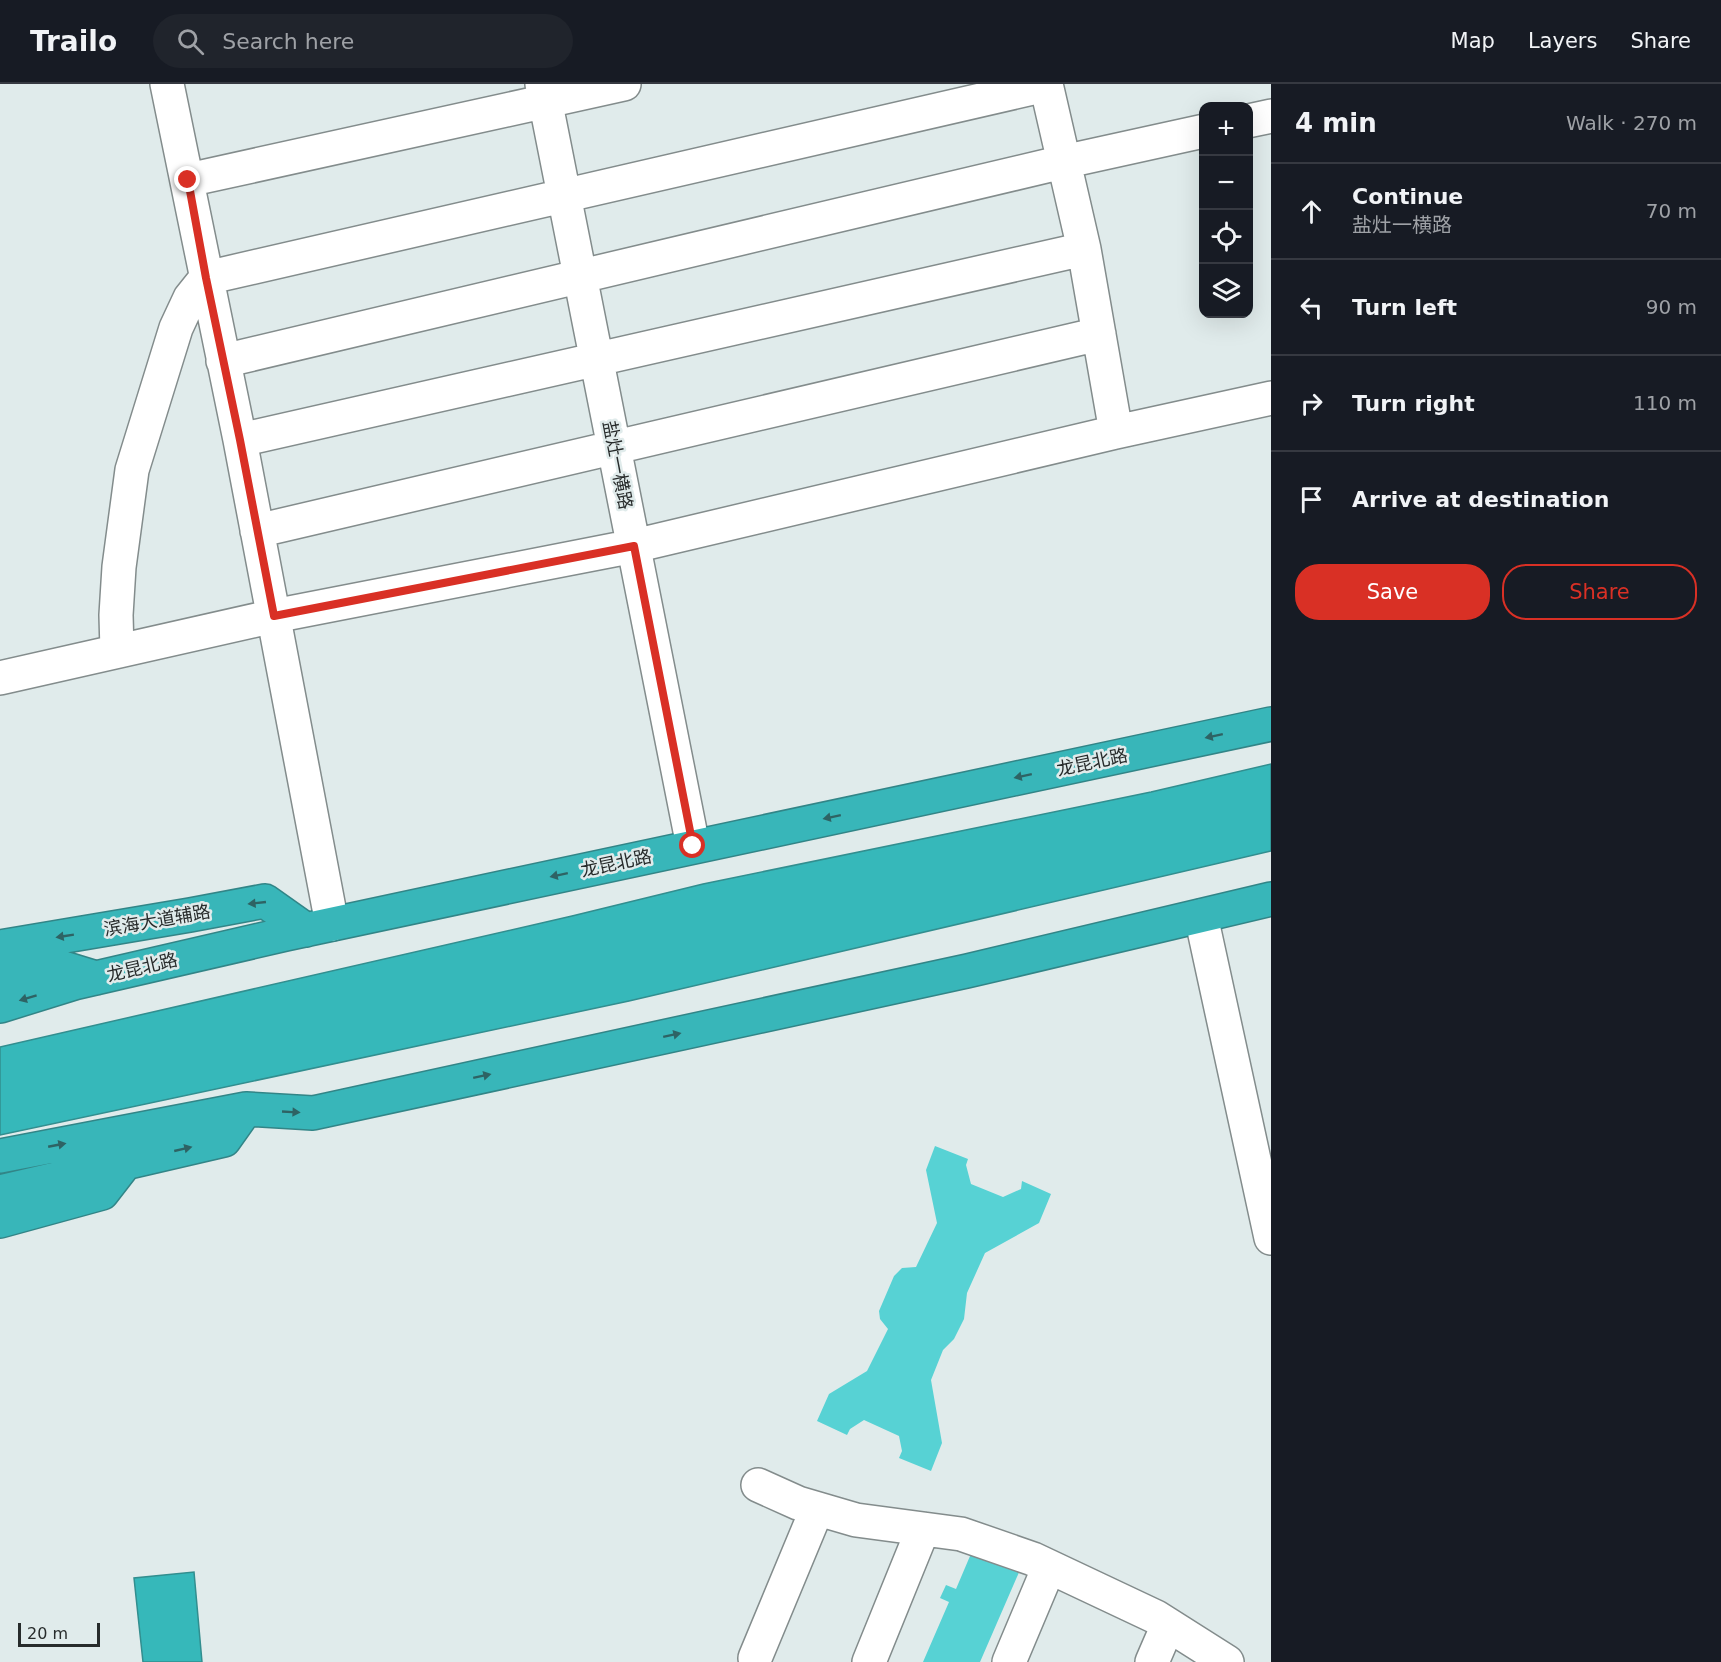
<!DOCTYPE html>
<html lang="en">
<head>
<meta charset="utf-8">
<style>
	body { margin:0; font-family:"DejaVu Sans","Noto Sans SC",sans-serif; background:#20242c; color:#f1f3f6 }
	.controls { position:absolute; right:18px; top:18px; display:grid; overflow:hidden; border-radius:12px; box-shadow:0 6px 24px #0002 }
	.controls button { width:54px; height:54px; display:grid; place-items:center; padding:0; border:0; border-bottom:2px solid #363941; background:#171b24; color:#f1f3f6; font:30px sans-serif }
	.scale { position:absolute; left:18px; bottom:15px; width:82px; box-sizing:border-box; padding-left:6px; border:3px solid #272b2b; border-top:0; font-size:16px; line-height:21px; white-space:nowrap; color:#272b2b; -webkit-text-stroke:4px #e0ebeb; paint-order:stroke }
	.stop { position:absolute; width:18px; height:18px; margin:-14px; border:4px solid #d93025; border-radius:50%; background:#fff }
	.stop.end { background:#d93025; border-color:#fff; box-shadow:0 2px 6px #0008 }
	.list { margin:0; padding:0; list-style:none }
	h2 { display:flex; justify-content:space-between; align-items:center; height:78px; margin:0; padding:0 24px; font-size:26px }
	h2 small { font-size:20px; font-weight:400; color:#9ea1a6 }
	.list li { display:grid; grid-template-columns:39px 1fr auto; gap:18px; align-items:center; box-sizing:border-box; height:96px; padding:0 24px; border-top:2px solid #363941 }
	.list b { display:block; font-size:22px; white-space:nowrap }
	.list p { margin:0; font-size:20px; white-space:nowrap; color:#9ea1a6 }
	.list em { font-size:20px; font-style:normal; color:#9ea1a6 }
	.actions { display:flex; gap:12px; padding:18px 24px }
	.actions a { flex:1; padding:14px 0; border:2px solid #d93025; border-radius:24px; text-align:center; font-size:21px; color:#d93025 }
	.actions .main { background:#d93025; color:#fff }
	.icon { flex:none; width:33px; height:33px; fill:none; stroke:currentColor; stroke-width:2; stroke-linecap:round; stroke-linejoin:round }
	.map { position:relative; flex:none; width:1271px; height:1578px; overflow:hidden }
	header { display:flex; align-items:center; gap:36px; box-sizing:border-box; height:84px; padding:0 30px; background:#171b24; border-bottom:2px solid #363941 }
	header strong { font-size:28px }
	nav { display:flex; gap:33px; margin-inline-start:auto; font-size:21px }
	.search { width:420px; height:54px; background:#20242c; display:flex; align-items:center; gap:15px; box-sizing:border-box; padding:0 21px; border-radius:33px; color:#9ea1a6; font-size:22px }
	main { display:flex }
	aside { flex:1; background:#171b24 }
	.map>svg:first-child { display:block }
	.water { fill:#36b8ba; stroke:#328e8f; stroke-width:1.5 }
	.building { fill:#57d2d4 }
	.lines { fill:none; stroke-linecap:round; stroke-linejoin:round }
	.minor-casing { stroke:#838c8c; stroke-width:36 }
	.highway-casing { stroke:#328587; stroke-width:36 }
	.minor { stroke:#fff; stroke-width:33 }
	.highway { stroke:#38b6b9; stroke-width:33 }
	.oneway { fill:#2e6364 }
	.route { stroke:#d93025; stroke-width:8 }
	.labels { text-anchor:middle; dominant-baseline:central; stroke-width:5; stroke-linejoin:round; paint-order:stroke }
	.street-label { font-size:18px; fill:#272b2b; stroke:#e0ebeb }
</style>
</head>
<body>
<header>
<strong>Trailo</strong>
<div class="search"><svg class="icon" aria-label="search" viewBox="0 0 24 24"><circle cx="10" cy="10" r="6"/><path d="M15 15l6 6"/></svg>Search here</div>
<nav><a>Map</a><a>Layers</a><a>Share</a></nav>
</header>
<main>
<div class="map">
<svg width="1271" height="1578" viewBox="0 0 1271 1578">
	<rect width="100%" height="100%" fill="#e0ebeb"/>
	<path class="water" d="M1271,680V767L629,917L0,1051V963L572,832L703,800L1151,708Z
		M194,1488L202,1578H143L134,1494Z"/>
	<path class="building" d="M935,1062L968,1075L966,1081L971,1100L1003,1113L1021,1105L1022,1097L1051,1110L1039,1139L985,1169L967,1209L964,1235L954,1255L943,1266L931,1296L942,1359L931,1387L899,1374L902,1367L899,1352L864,1336L850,1345L847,1351L817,1337L829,1310L867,1287L888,1245L880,1235L879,1227L894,1192L902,1184L916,1183L937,1139L926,1086Z
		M973,1465L1020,1486L980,1578H923L949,1518L940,1514L946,1501L956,1505Z"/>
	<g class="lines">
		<g class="minor-casing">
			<path id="minor" d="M167,0L240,356L332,840
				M542,0L693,762
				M1046,0L1084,165L1116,348
				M1248,37L1271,32
				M188,96L624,0
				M223,277L1063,78L1204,47
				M240,356L1084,165
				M257,447L1099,250
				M117,567L116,531L119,483L132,386L176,244L190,214L206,194L1046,1
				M0,594L274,532L634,462L1116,348L1271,314
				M1201,832L1271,1154
				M758,1401L798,1419L856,1436L961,1450L1033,1475L1156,1533L1227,1578
				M755,1574L817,1425
				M869,1578L923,1445
				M1009,1578L1049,1483
				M1152,1578L1168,1541"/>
		</g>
		<g class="highway-casing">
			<path id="highway" d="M0,863L190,831L265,817L306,846
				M0,889L47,879L96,894
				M0,922L74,899L286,850L1271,640
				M0,1072L246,1025L313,1029L967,887L1271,815
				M0,1108L224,1056L246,1025
				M0,1137L102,1109L126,1078"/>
		</g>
		<use href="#minor" class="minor"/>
		<use href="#highway" class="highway"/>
	</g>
	<defs><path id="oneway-solid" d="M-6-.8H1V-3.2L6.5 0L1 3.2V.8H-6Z" transform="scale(1.5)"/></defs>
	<g class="oneway">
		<use href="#oneway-solid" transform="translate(1214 652) rotate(168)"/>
		<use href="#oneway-solid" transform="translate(1023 692) rotate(168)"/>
		<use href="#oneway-solid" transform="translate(832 733) rotate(168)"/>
		<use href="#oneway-solid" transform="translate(559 791) rotate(168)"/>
		<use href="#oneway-solid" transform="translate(257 819) rotate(174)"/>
		<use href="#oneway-solid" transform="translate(65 852) rotate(171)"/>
		<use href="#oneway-solid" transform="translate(28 914) rotate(163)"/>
		<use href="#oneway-solid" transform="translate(672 951) rotate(-12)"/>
		<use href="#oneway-solid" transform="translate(482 992) rotate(-12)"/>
		<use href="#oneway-solid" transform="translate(291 1028) rotate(3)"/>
		<use href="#oneway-solid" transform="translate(57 1061) rotate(-11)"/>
		<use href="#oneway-solid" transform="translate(183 1065) rotate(-13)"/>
	</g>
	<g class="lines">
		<path class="route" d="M188,96L206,194L240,356L274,532L634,462L693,762"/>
	</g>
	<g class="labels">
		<g class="street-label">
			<text transform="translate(618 381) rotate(79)">盐灶一横路</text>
			<text transform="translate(1092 678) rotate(-12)">龙昆北路</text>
			<text transform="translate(616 779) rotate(-12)">龙昆北路</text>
			<text transform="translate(157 836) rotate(-10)">滨海大道辅路</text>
			<text transform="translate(142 883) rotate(-13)">龙昆北路</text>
		</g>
	</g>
</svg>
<div class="controls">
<button>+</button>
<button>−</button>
<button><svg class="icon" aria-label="locate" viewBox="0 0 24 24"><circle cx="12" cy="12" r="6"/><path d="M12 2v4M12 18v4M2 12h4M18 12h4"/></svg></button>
<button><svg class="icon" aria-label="layers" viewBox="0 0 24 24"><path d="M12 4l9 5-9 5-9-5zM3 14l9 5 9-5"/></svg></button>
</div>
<div class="scale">20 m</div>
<div class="stop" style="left:693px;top:762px"></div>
<div class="stop end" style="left:188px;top:96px"></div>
</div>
<aside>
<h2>4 min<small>Walk · 270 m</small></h2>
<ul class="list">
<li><svg class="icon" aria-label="ahead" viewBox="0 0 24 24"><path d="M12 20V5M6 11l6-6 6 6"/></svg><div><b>Continue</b><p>盐灶一横路</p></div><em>70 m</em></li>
<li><svg class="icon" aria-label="left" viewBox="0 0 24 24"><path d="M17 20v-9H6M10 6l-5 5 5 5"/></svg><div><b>Turn left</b></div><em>90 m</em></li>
<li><svg class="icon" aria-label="right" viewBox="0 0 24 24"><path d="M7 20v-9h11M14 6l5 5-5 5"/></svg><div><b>Turn right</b></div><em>110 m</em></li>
<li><svg class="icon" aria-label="arrive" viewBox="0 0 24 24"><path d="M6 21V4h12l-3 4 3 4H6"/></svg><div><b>Arrive at destination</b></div></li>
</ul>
<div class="actions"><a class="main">Save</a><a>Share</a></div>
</aside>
</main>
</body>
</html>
